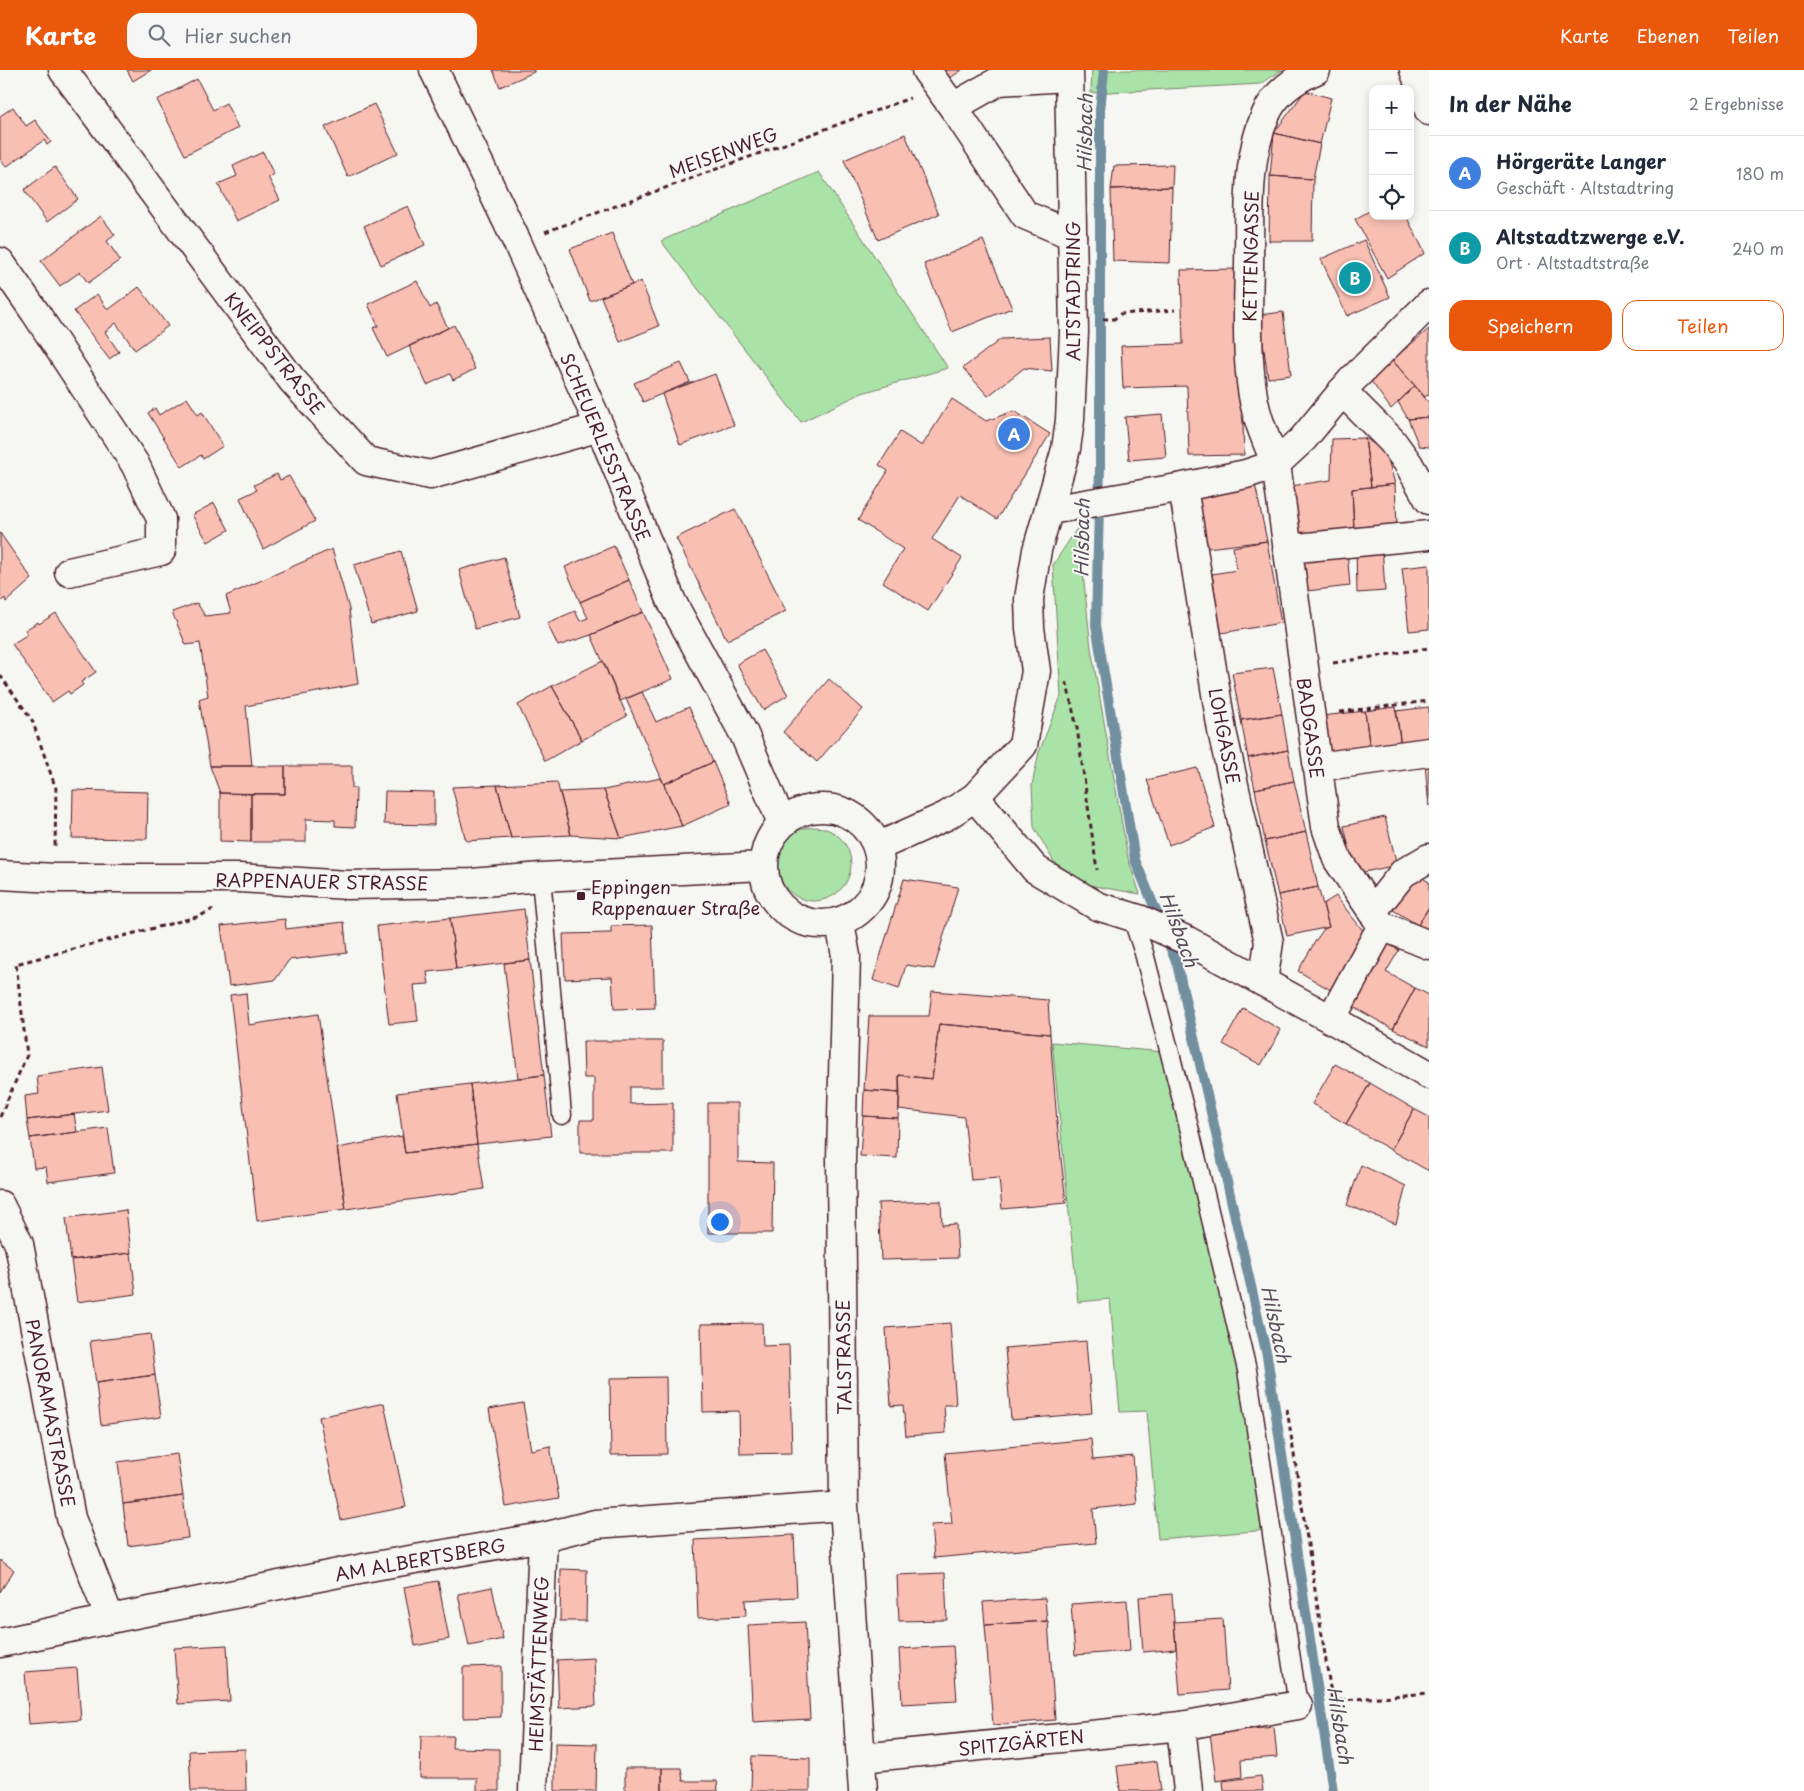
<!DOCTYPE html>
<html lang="de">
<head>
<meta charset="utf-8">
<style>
	body { margin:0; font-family:"Playpen Sans",sans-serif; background:#f6f6f7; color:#1f2937 }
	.controls { position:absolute; right:15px; top:15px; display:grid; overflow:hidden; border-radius:10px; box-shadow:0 2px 8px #0003 }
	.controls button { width:45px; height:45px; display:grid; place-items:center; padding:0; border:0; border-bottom:1px solid #e0e1e3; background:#fff; color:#1f2937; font:25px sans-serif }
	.you { position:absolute; left:719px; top:1151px; width:18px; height:18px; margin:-12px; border:4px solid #fff; border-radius:50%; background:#1a73e8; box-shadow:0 0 0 8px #1a73e833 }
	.badge { display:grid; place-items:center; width:32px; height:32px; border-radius:50%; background:#ea580c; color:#fff; font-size:16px; font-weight:700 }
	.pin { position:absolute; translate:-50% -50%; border:2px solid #fff; box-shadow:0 1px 5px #0006 }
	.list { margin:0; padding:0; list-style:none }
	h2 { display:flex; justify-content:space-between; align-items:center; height:65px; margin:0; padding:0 20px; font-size:21px }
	h2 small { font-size:16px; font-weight:400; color:#747a83 }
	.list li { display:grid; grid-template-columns:32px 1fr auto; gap:15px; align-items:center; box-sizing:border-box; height:75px; padding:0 20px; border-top:1px solid #e0e1e3 }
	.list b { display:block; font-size:19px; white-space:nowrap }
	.list p { margin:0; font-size:16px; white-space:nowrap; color:#747a83 }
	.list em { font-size:16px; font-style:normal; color:#747a83 }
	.actions { display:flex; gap:10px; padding:15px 20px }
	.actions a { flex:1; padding:11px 0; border:1px solid #ea580c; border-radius:15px; text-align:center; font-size:18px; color:#ea580c }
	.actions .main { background:#ea580c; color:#fff }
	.icon { flex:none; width:28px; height:28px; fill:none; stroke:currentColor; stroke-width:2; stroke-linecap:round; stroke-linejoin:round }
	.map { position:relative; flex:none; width:1429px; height:1721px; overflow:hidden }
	header { display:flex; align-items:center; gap:30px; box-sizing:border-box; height:70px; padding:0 25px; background:#ea580c; color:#fff }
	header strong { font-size:24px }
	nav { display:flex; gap:28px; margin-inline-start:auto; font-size:18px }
	.search { width:350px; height:45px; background:#f6f6f7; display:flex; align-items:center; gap:12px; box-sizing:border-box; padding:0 18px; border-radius:15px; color:#747a83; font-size:19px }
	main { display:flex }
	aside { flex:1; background:#fff }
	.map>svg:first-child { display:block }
	.green { fill:#aae3a7; stroke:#7a8169 }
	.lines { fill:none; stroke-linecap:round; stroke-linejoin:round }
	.stream { stroke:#728fa0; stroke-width:10 }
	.building { fill:#f9bfb3; stroke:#4a1f2b }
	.lane-casing { stroke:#4a1f2b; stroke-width:21 }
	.street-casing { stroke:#4a1f2b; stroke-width:31 }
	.secondary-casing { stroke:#4a1f2b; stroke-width:31 }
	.path { stroke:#4a1f2b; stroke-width:3; stroke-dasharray:5 4; stroke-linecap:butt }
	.lane { stroke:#f6f6f2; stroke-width:18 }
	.street { stroke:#f6f6f2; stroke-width:28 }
	.secondary { stroke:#f6f6f2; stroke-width:28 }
	.poi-dot { fill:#4a1f2b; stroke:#f6f6f2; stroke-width:2 }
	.labels { text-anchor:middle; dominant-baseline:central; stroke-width:4; stroke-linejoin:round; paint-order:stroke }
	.street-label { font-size:18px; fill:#4a1f2b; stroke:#f6f6f2 }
	.poi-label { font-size:18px; fill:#4a1f2b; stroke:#f6f6f2; text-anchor:start }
	.water-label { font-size:19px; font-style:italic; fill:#5b4e5c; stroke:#f6f6f2 }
</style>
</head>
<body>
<header>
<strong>Karte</strong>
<div class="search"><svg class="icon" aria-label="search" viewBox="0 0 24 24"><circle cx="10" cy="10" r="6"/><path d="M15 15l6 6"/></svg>Hier suchen</div>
<nav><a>Karte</a><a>Ebenen</a><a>Teilen</a></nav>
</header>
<main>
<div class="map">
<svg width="1429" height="1721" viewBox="0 0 1429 1721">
	<rect width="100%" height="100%" fill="#f6f6f2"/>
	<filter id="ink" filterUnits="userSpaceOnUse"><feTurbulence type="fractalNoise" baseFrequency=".02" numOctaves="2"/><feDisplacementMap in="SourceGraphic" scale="10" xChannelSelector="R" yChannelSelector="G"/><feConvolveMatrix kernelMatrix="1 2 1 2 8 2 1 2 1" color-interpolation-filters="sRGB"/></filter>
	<g filter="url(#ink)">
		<path class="green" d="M1092,0H1282L1261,14L1091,23Z
			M819,102L948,298L862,323L801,352L661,171Z
			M1078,457L1091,578L1128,788L1140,824L1089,815L1054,792L1034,757L1032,715L1039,682L1061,626L1053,495Z
			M777 794a37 37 0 1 1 74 0a37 37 0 1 1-74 0Z
			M1052,972L1164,982L1241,1301L1268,1460L1158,1469L1147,1341L1120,1342L1110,1229L1078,1232Z"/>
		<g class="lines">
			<path class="stream" d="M1104,0L1100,40V397L1096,555L1135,790L1161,853
				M1166,867L1177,894L1267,1286L1333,1721"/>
		</g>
		<path class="building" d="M127,0H151L133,11Z
			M493,0H534V2L500,17Z
			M941,0H962L947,10Z
			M197,9L213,40L226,33L238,58L185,85L157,30Z
			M1305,21L1331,28L1320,74L1274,63Z
			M374,34L398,83L348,107L325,57Z
			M13,37L26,56L35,50L51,72L47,75L44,70L6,97L0,89V46Z
			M1274,63L1320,74L1313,109L1270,106Z
			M905,64L939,144L878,170L844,90Z
			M263,82L274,105L268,107L280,130L236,151L218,114L237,106L233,96Z
			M1173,95L1172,117L1111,119L1114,96Z
			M55,97L78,129L47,152L24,120Z
			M1270,106L1313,109L1312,171H1269Z
			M1172,117L1170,193L1113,191L1111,119Z
			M408,136L425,175L381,195L364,156Z
			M1373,139V146H1406L1425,183L1387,208L1355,149Z
			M101,146L115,165L107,171L120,190L88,213L80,202L60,216L41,191Z
			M612,163L632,215L590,231L570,179Z
			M983,170L1012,238L952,262L924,194Z
			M1364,170L1390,227L1347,246L1321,189Z
			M1238,199L1244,385L1189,386L1187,316L1123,318L1121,276L1183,274L1181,200Z
			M417,211L430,238L436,234L448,258L387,287L373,258L378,256L368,234Z
			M641,211L659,256L620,272L601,227Z
			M139,217L168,256L135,280L116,253L105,262L119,282L109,289L74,241L97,224L108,240Z
			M1283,242L1291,305L1268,308L1259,245Z
			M454,255L475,299L453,310L450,304L427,315L409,276Z
			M1429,259V324L1425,327L1392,290Z
			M1050,267L1052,301L1024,298L988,326L963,298L1001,269Z
			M1392,290L1415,316L1391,339L1371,311Z
			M681,293L690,312L643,332L634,313Z
			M715,304L734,355L680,375L662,324Z
			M1415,316L1429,333V347L1408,349L1398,332Z
			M187,328L198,345L202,342L223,376L203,389L201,385L182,397L148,343L155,338L159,345Z
			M952,329L986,351L1014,341L1050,364L997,449L960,425L932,469L962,488L928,541L883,512L903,479L858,450L888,401L879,395L900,362L922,376Z
			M1162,344L1166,387L1129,390L1125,347Z
			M1429,347V377L1419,376L1408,349Z
			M1365,368L1371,417L1352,419L1354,460L1299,467L1291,416L1331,410L1332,369Z
			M1365,368L1386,382L1395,414L1371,417Z
			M277,404L280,410L289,406L315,451L263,479L240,428L257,420L254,415Z
			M1255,414L1267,471L1207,478L1197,427Z
			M1395,414L1397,455L1354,460L1352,419Z
			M214,433L229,460L208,472L192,445Z
			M735,439L786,541L727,570L676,468Z
			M0,463L32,509L6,532L5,528L0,532Z
			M1267,471L1281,553L1221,563L1212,504L1237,500L1233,477Z
			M614,476L629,510L580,532L565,497Z
			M1382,476L1385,521L1357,523L1356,479Z
			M332,479L349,539L358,614L246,636L252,696H210L199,629L208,626L200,573L186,575L172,542L197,533L205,546L231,543L226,526Z
			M401,481L418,541L371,554L354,495Z
			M1347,481L1350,516L1298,522L1294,486Z
			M504,487L520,547L475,559L459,500Z
			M1429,495V559L1409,561L1402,498Z
			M629,510L643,542L591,565L558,576L547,553L575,541L580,551L588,548L580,532Z
			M643,542L673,609L620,631L591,565Z
			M56,543L96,602L81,612L83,615L70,624L68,621L52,632L12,574L28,564L25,560L38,552L39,554Z
			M762,580L788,625L763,640L737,594Z
			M603,591L627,646L582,670L552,616Z
			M1273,598L1282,644L1241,650L1232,603Z
			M829,609L863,639L817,692L783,662Z
			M552,616L582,670L545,691L518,635Z
			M642,622L656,652L689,637L713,692L664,714L626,629Z
			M1396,637L1401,677L1370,681L1365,641Z
			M1429,637V673L1401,677L1396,641Z
			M1365,641L1370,681L1328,687L1322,646Z
			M1282,644L1288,680L1248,688L1241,650Z
			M1288,680L1294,711L1255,719L1248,688Z
			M713,692L731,734L682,756L664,714Z
			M1429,693V736L1425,694Z
			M210,696H285V724L220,723Z
			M285,696H352V718H356L355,757L335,756V750L306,749V772H251V724H285Z
			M1197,698L1215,757L1169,775L1147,710Z
			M661,708L682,756L621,768L604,720Z
			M1294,711L1306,762L1265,771L1255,719Z
			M557,712L571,765L511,768L497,715Z
			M497,715L511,768L466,771L452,717Z
			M73,720L148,722L147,769L72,768Z
			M604,720L621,768L571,765L560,722Z
			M385,721L434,722V755L384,754Z
			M220,723L251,724V772L220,771Z
			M1385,747L1397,795L1355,804L1344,756Z
			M1306,762L1318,817L1278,825L1265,771Z
			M1416,804L1429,812V837L1418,855L1393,840Z
			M904,809L958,817L934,899L906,895L899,919L873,910Z
			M1318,817L1329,857L1287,866L1278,825Z
			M1336,826L1367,866L1334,922L1298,901L1316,870L1324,859L1329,857L1323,834Z
			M1429,837V863L1418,855Z
			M524,839L530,890L456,899L450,848Z
			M450,848L456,899L427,902L429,914L414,915L418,951L389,954L377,856Z
			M285,849L286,859L344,852L347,883L289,890L275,910L229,916L221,856Z
			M652,855L655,938L614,939L612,907L565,909L563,864L611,863V856Z
			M1384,872L1399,880L1386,902L1415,918L1393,959L1350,935Z
			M530,890L544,1005L518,1008L504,893Z
			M1415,918L1429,925V976L1393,959Z
			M932,921L1048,930L1050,964L939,954L932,1009L899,1005L900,1023L864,1020L869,946H929Z
			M246,923L249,955L318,944L346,1139L257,1151L230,925Z
			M1243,938L1281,960L1261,995L1223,974Z
			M939,954L1050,964L1057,1052L1066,1133L1002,1139L999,1108L971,1110L964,1047L899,1039V1005L932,1009Z
			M583,971H663V1017H630V1034L673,1033V1083H580V1050H594V1008H584Z
			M1335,994L1370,1013L1346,1054L1312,1034Z
			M102,997L108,1040L27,1050L25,1026L39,1024L37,1006Z
			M544,1005L551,1066L477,1074L470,1014Z
			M1370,1013L1414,1039L1391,1080L1346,1054Z
			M470,1014L477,1074L405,1083L397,1023Z
			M864,1020L900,1023L898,1048L863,1046Z
			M708,1033H738V1092L773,1093L772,1163H708Z
			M1414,1039L1429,1047V1101L1391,1080Z
			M74,1044L77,1062L30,1068L27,1050Z
			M863,1046L898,1048L897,1088L860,1086Z
			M108,1058L114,1103L48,1112L46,1097L34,1098L30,1068Z
			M402,1066L405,1083L477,1074L484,1119L346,1139L337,1078Z
			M1361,1095L1406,1116L1396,1154L1347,1135Z
			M941,1131L942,1155L956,1154L958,1188L881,1190L878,1133Z
			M126,1140L131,1183L71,1190L66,1148Z
			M131,1183L136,1224L77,1232L71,1190Z
			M762,1253L763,1276L789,1275L792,1383L740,1384L739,1341L703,1342L701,1254Z
			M950,1253L956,1335H944L946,1363L906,1366L903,1335L891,1336L886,1258Z
			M150,1264L155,1305L96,1313L90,1271Z
			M1086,1271L1092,1343L1011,1350L1005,1278Z
			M155,1305L161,1347L101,1355L96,1313Z
			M666,1307L667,1384L611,1385L610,1308Z
			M384,1333L406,1437L341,1450L319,1347Z
			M523,1333L531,1380L550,1376L559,1428L506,1437L489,1339Z
			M1091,1369L1093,1390L1133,1386L1137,1434L1093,1439L1096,1473L934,1488L931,1455L952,1454L945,1383Z
			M177,1384L183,1426L123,1434L118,1392Z
			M183,1426L188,1468L128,1476L123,1434Z
			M794,1465L797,1527L745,1530L746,1546L698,1548L695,1470Z
			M0,1490L14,1500L0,1522Z
			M561,1499L587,1500L586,1551H560Z
			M945,1503L947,1550L899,1551L897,1505Z
			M438,1511L449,1569L415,1576L404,1517Z
			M492,1517L503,1569L469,1576L458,1524Z
			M1172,1524L1176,1579L1143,1582L1139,1527Z
			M1045,1528L1047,1551L985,1555L983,1532Z
			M1127,1530L1130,1581L1075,1585L1071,1534Z
			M1223,1549L1228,1620L1180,1624L1174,1552Z
			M1048,1551L1055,1650L993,1655L985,1555Z
			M805,1552L810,1649L753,1652L748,1555Z
			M227,1575L230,1631L178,1634L174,1578Z
			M953,1576L957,1631L902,1634L899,1579Z
			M594,1588L596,1636L559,1638L557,1590Z
			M501,1596V1647L463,1648V1597Z
			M77,1598L81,1650L29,1654L25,1602Z
			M1274,1657L1277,1687L1241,1690L1242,1707L1216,1711L1210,1663Z
			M421,1666H453L452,1678L499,1679V1721H477V1708H420Z
			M555,1673L597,1674L596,1721H555Z
			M245,1679L246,1721H191L189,1681Z
			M752,1686L810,1688V1721H751Z
			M1157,1691L1161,1721H1120L1117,1696Z
			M625,1698H662V1721H625Z
			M662,1698H681L683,1711H717L718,1721H662Z
			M1261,1706L1263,1721H1224L1223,1711Z"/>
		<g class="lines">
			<g class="lane-casing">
				<path id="lane" d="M541,807L562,1045
					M1132,847L1144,883L1190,1061L1247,1300L1298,1635"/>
			</g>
			<g class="street-casing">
				<path id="street" d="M63,0L292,310L366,391L430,405L600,357
					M434,0L517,172L600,357L672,532L744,664L782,753
					M926,0L953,37L999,11L1068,7
					M1316,0C1295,9 1276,22 1266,44C1245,90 1250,148 1249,197C1248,240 1246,284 1253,326C1257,350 1267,372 1276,394L1326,757L1337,789L1382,856L1429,875
					M1414,0L1429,41
					M953,37L1025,145L1072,165
					M0,192L35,242L135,394L161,449V481L69,502
					M1342,321L1392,371L1408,393L1429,430
					M1183,417L1222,661L1269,872L1263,912
					M1050,440L1183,417L1246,404L1276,394L1303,369L1351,311L1429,234
					M1287,479L1429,465
					M1317,697L1429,682
					M1372,842L1403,803L1429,788
					M840,853L846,886L841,1089L844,1436L863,1721
					M1331,949L1382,856
					M0,1135L19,1174L71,1448L110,1549
					M0,1573L110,1549L369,1497L543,1467L595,1454L844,1436
					M1181,1656L1298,1635
					M861,1688L1181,1656L1188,1721
					M533,1721L543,1467"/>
			</g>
			<g class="secondary-casing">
				<path id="secondary" d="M975,727L1035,799L1097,836L1139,849L1188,871L1331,949L1429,1005
					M764 796a58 58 0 1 1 116 0a58 58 0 1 1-116 0Z
					M877,777L946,746L975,727L1023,675L1036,601L1030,558L1029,529L1037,480L1066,379L1070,350L1074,262L1069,0
					M0,805L55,808H240L347,815L472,813L541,807L763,796"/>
			</g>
			<path class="path" d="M545,162L910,28
				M1103,249H1114L1120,244L1175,240
				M1333,593L1429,578
				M0,605L32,650L56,719L55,778
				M1065,613L1067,614L1077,658L1097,800
				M1340,642L1429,631
				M0,1047L27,985L16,894L200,846L213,839
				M1287,1339L1332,1630
				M1331,1631L1429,1623"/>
			<use href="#lane" class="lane"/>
			<use href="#street" class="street"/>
			<use href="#secondary" class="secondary"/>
		</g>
	</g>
	<rect class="poi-dot" x="576" y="821" width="10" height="10" rx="2.5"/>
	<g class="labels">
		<g class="street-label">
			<text transform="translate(723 82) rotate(-20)">MEISENWEG</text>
			<text transform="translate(1250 186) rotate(-89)">KETTENGASSE</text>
			<text transform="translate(1072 221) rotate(-90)">ALTSTADTRING</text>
			<text transform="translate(275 283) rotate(52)">KNEIPPSTRASSE</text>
			<text transform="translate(606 377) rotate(67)">SCHEUERLESSTRASSE</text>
			<text transform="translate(1311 658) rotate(82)">BADGASSE</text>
			<text transform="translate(1225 666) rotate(79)">LOHGASSE</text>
			<text transform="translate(322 811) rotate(1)">RAPPENAUER STRASSE</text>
			<text transform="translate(843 1287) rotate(-91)">TALSTRASSE</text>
			<text transform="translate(51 1343) rotate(79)">PANORAMASTRASSE</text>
			<text transform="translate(420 1489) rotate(-10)">AM ALBERTSBERG</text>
			<text transform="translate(538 1594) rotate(-88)">HEIMSTÄTTENWEG</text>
			<text transform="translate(1021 1672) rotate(-6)">SPITZGÄRTEN</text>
		</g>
		<g class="poi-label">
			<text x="591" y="816">Eppingen<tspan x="591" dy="21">Rappenauer Straße</tspan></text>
		</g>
		<g class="water-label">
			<text transform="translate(1084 63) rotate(-89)">Hilsbach</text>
			<text transform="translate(1081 468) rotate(-89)">Hilsbach</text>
			<text transform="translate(1180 859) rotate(70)">Hilsbach</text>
			<text transform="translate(1277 1254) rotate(78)">Hilsbach</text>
			<text transform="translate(1341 1655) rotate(81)">Hilsbach</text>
		</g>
	</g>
</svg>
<div class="controls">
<button>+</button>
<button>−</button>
<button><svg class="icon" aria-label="locate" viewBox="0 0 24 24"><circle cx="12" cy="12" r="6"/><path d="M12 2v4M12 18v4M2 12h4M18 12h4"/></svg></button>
</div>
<div class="you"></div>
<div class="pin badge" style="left:1014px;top:364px;background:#3f7fe0">A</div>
<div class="pin badge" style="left:1355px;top:208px;background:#0f9aa8">B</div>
</div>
<aside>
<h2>In der Nähe<small>2 Ergebnisse</small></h2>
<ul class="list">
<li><span class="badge" style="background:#3f7fe0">A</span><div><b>Hörgeräte Langer</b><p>Geschäft · Altstadtring</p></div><em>180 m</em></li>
<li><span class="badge" style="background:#0f9aa8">B</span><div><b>Altstadtzwerge e.V.</b><p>Ort · Altstadtstraße</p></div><em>240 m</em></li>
</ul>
<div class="actions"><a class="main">Speichern</a><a>Teilen</a></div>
</aside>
</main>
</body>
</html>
